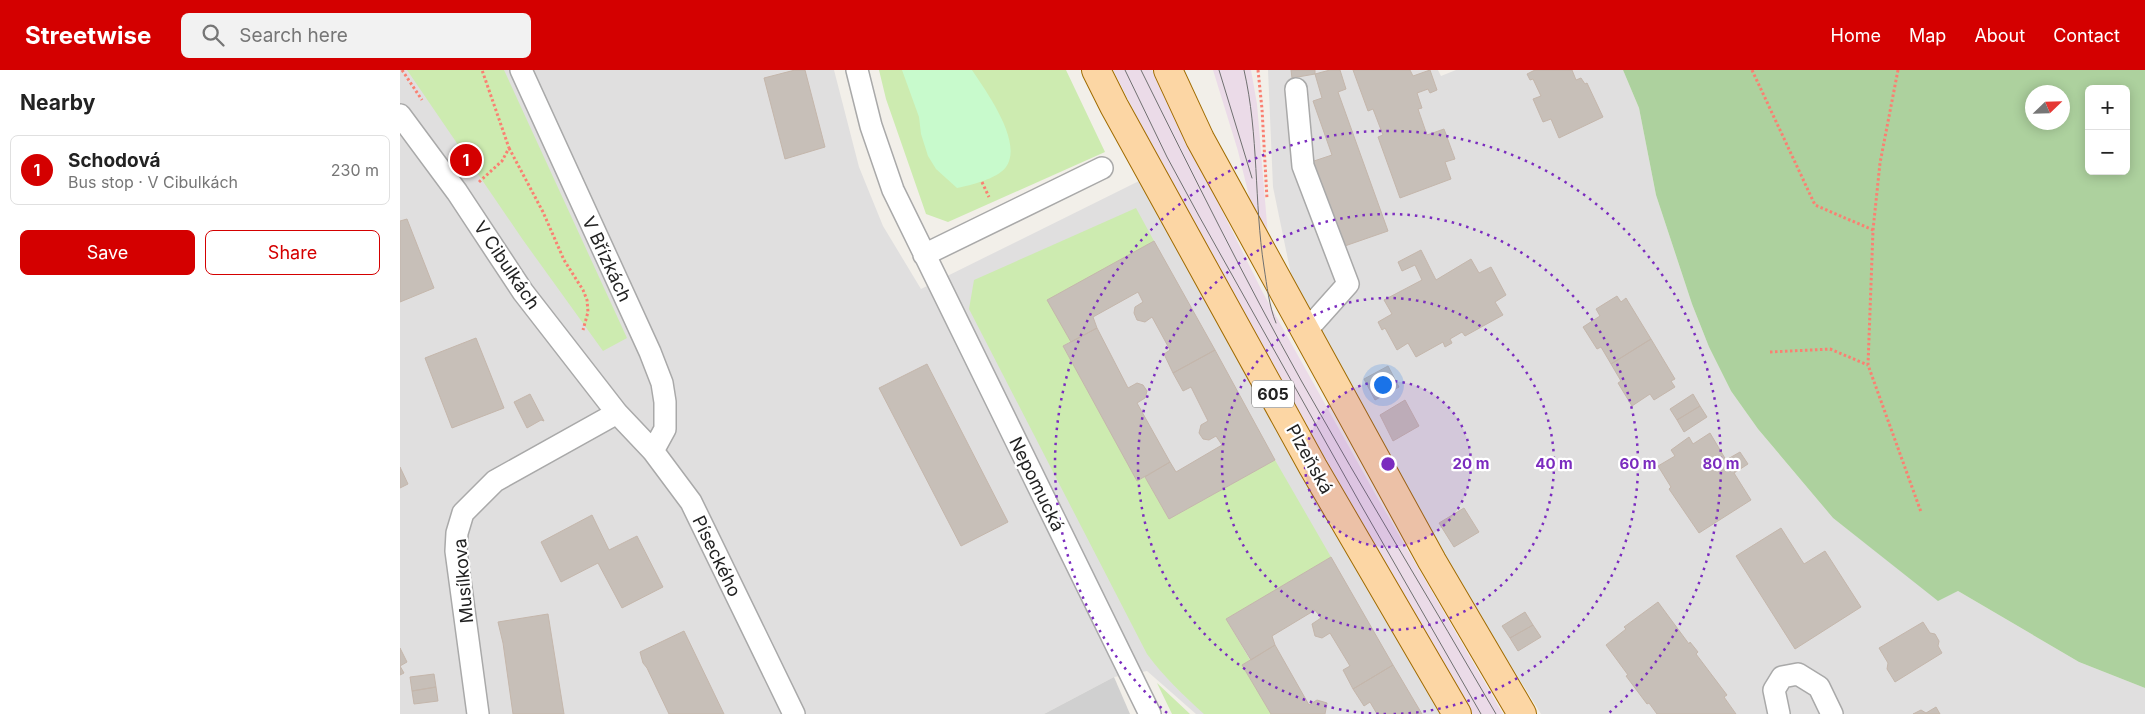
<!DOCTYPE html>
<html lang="en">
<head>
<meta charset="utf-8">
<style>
	body { margin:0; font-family:Inter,sans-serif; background:#f2f2f2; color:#222 }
	.controls { position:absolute; right:15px; top:15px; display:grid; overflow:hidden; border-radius:8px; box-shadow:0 2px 12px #0003 }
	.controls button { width:45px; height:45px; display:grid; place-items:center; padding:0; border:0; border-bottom:1px solid #e0e0e0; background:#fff; color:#222; font:25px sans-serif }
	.compass { position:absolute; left:1625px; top:15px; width:45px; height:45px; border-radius:50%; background:#fff; box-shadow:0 2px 12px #0003; rotate:67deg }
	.you { position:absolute; left:982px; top:314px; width:18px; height:18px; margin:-12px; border:4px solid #fff; border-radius:50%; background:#1a73e8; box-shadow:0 0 0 8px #1a73e833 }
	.badge { display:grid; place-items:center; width:32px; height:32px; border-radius:50%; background:#d40000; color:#fff; font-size:16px; font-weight:700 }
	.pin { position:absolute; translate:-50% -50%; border:2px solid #fff; box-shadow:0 1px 5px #0006 }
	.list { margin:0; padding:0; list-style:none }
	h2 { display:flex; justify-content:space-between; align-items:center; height:65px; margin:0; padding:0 20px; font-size:21px }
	h2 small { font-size:16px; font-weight:400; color:#767676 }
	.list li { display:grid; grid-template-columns:32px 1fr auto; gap:15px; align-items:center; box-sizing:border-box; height:70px; margin:0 10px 10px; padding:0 10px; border:1px solid #e0e0e0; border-radius:8px }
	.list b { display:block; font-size:19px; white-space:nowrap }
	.list p { margin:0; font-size:16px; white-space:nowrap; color:#767676 }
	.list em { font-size:16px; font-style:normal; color:#767676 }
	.actions { display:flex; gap:10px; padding:15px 20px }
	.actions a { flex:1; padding:11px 0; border:1px solid #d40000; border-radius:8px; text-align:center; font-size:18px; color:#d40000 }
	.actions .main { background:#d40000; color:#fff }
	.icon { flex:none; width:28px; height:28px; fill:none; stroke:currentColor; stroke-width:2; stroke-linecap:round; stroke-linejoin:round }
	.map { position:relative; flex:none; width:1745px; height:644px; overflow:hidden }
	header { display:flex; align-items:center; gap:30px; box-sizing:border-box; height:70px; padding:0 25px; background:#d40000; color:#fff }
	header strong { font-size:24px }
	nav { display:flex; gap:28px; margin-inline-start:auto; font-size:18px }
	.search { width:350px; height:45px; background:#f2f2f2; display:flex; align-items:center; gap:12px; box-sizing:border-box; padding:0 18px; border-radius:8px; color:#767676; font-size:19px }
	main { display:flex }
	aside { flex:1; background:#fff }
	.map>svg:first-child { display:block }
	.residential { fill:#e0dfdf }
	.industrial { fill:#ebdbe8 }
	.religious { fill:#d0d0d0 }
	.grass { fill:#cdebb0 }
	.forest { fill:#add19e; fill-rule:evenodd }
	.park { fill:#c8facc }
	.building { fill:#c7bfb8; stroke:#c4b6ab }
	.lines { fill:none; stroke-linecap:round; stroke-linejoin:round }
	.street-casing { stroke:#a9a9a9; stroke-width:24 }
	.primary-casing { stroke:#a06b00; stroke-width:30 }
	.path { stroke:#fa8072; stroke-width:3; stroke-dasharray:2.5 2.5; stroke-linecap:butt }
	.street { stroke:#fff; stroke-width:21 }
	.primary { stroke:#fcd6a4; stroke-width:28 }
	.tram { stroke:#707070; stroke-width:1 }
	.ring { fill:none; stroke:#7b2cbf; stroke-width:2.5; stroke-dasharray:2.5 5 }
	.labels { text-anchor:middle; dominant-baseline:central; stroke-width:4.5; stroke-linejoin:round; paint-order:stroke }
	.shield { fill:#fff; stroke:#646464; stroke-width:1 }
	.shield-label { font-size:16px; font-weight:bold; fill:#222 }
	.street-label { font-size:18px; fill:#222; stroke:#fff }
	.centre { fill:#7b2cbf; stroke:#fff; stroke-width:2.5 }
	.ring-label { font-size:15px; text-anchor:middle; font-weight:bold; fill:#7b2cbf; stroke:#fff; stroke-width:4.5; stroke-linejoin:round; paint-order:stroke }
</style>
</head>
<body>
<header>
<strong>Streetwise</strong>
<div class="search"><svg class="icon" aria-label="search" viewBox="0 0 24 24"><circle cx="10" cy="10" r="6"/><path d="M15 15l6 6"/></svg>Search here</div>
<nav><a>Home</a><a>Map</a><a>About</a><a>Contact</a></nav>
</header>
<main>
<aside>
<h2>Nearby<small></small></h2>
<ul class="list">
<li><span class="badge">1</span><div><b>Schodová</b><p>Bus stop · V Cibulkách</p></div><em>230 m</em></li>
</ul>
<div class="actions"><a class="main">Save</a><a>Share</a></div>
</aside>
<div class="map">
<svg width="1745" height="644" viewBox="0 0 1745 644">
	<rect width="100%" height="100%" fill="#f2efe9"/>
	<path class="residential" d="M0,0H434L459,97L483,156L521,219L739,111L1041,644H796L747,601L714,607L644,644H0Z
		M868,0H1038L1041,6L1056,0H1223L1239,38L1256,125L1292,234L1309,277L1331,321L1358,359L1433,448L1538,530L1558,521L1679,592L1745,618V644H1141L1069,528L893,214L873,117Z"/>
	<path class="industrial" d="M713,0H752L863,223L977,427L1103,644H1072L893,331L759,90Z
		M813,0H851L857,34L868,166L851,134L838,81Z"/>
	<path class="religious" d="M714,607L730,644H644Z"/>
	<path class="grass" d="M7,0H104L227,268L203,281L123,170Z
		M479,0H666L705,82L548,152L526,144L486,29Z
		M736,138L754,171L648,230L671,271L663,276L737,411L745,407L769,449L875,390L931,487L826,549L850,590L842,595L871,644H804C783,625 764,607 747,584L569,239L574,210Z
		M757,613L790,644H772Z"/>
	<path class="forest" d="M1223,0H1745V618L1679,592L1558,521L1538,531L1433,448L1358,359L1331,321L1309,277L1292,234L1256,125L1239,38ZM1689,19H1726V101H1689ZM1632,22H1662V52H1632Z"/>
	<path class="park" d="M502,0H572C585,20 624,72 606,97C597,109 571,115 557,118L536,99L528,86L521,64L519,47Z"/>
	<path class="building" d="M395,0H405L425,77L385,89L364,8Z
		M891,0H915V4L892,8Z
		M930,0H940L946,19L938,22L988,161L939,178L908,93L932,85L913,31L922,28L915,4Z
		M953,0H1010L1013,6L1030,0L1037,20L1030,23L1028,19L1017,23L1022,38L1018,39L1027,65L1044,59L1055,89L1045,92L1051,109L1000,128L978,67L983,65L973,39L968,41Z
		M1135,0H1172L1176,10L1181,8L1185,14L1187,13L1203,47L1159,68L1151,49L1143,52L1133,29L1141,26L1133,9L1130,10L1127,4Z
		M7,149L34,218L0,232V151Z
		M754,171L815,280L773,303L764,284L770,280L752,247L745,252L737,250L734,243L735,237L743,232L738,222L693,247L697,258L671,272L647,230Z
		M1021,180L1036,210L1071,189L1079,203L1091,197L1106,225L1095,232L1103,245L1065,266L1062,262L1050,269L1052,273L1045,277L1043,272L1016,287L1008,273L997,280L985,258L982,260L978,252L992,244L984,230L1022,210L1015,195L1002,201L998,192Z
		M1217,226L1221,232L1226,228L1251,269L1211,294L1201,277L1197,279L1183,257L1200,246L1196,239Z
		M697,258L728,318L737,313L743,315L747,321L745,328L737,333L770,392L737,411L663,276Z
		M76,268L104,338L52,358L25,288Z
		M1251,269L1275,309L1271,311L1275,317L1254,330L1250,324L1232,336L1218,313L1221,311L1211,294Z
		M815,280L875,390L769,449L745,407L770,392L776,402L822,375L816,366L809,370L803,369L799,363L801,355L808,351L791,317L783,321L773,303Z
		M527,294L608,452L561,476L479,318Z
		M988,296L999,317L975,330L964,309Z
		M130,324L144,351L141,350L127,358L114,332Z
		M1293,324L1300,336L1277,350L1270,339Z
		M1005,330L1019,356L993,371L980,345Z
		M1300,336L1307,347L1284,362L1277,350Z
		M1310,363L1326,390L1340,382L1348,394L1334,403L1351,430L1299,463L1269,419L1271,417L1258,396L1275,386L1271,380L1289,367L1293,374Z
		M0,397L8,414L0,418Z
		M1064,438L1079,462L1054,477L1039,453Z
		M192,445L209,480L237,466L263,517L222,538L198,493L161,512L141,472Z
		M1381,458L1404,494L1425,481L1461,537L1395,579L1336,486Z
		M931,487L993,595L953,619L943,600L950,596L930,563L922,568L915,566L912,554L921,548L915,540L872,566L875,575L851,590L826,549Z
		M1258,532L1289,574L1290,572L1298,582L1296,584L1327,625L1324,627L1336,644H1257L1249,633L1247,634L1226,606L1228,605L1206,575L1226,559L1224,557Z
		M1125,542L1133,555L1110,568L1102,556Z
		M148,544L164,644H113L103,573L98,552Z
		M1523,552L1530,563L1535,564L1539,571L1538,576L1542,583L1495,612L1487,599L1488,593L1479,578Z
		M1133,555L1141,567L1118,581L1110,568Z
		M284,561L324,644H269L247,598L243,593L240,582Z
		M875,575L909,635L917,630L927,633L925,644H871L842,595Z
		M0,578L7,592L0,596L4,603L0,605Z
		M993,595L1022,644H977L970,632L964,636L953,619Z
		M34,604L36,617L12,621L10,607Z
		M36,617L38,631L14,634L12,621Z
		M1536,637L1540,644H1513L1521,640L1526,643Z"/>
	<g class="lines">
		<g class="street-casing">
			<path id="street" d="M121,0L250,282L262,313L265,332V359L253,381
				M457,0L471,56L493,120L750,644
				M896,19L903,96L948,214L906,261
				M0,45L57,122L123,222L217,343L253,381L291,432L394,644
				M524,185L702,98
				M78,644L56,481L57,463L63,443L95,411L217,343
				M1379,644L1374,620L1382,607L1398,604L1419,617L1432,644"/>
		</g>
		<g class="primary-casing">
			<path id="primary" d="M696,0L714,36L913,397L1057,644
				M768,0L800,69L1032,491L1122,644"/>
		</g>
		<path class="path" d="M2,0L22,30
			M858,0L862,39L867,129
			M1352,0L1415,135L1473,160
			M1498,0L1480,93L1473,160L1468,295L1521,442
			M109,78L143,142L164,190L183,220L187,230L188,242L183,260
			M79,112L102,91L109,78L82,0
			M582,112L589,127
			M1370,282L1430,279L1468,295"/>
		<use href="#street" class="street"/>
		<use href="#primary" class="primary"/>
		<path class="tram" d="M725,0L767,87L799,146L961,435L1081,644
			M741,0C793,105 845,210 902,312C965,424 1032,533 1096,644
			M819,0L852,108
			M844,0C859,65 854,132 864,197C867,216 869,236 876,253"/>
	</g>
	<circle cx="988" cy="394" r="83" fill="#7b2cbf" fill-opacity=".12"/>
	<g class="ring">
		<circle cx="988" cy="394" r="83"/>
		<circle cx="988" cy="394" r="166"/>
		<path d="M986 644A250 250 0 1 1 990 644"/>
		<path d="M767 643A333 333 0 1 1 1209 643"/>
	</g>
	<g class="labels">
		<rect class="shield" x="852" y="310.5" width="42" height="27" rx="4"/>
		<g class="shield-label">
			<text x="873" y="324">605</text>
		</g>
		<g class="street-label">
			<text transform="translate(207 189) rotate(65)">V Břízkách</text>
			<text transform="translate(107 195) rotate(56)">V Cibulkách</text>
			<text transform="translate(910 389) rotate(61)">Plzeňská</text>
			<text transform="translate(637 414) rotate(64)">Nepomucká</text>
			<text transform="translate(317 486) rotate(64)">Píseckého</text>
			<text transform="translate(63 511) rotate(-95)">Musílkova</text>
		</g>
	</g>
	<circle cx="988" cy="394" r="8" class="centre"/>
	<g class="ring-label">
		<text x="1071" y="399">20 m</text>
		<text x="1154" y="399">40 m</text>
		<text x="1238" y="399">60 m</text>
		<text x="1321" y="399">80 m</text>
	</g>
</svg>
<div class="controls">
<button>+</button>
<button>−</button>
</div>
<svg class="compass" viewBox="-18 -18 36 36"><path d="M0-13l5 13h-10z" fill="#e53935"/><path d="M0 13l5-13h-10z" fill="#767676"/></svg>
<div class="you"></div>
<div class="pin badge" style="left:66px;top:90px">1</div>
</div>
</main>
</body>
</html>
